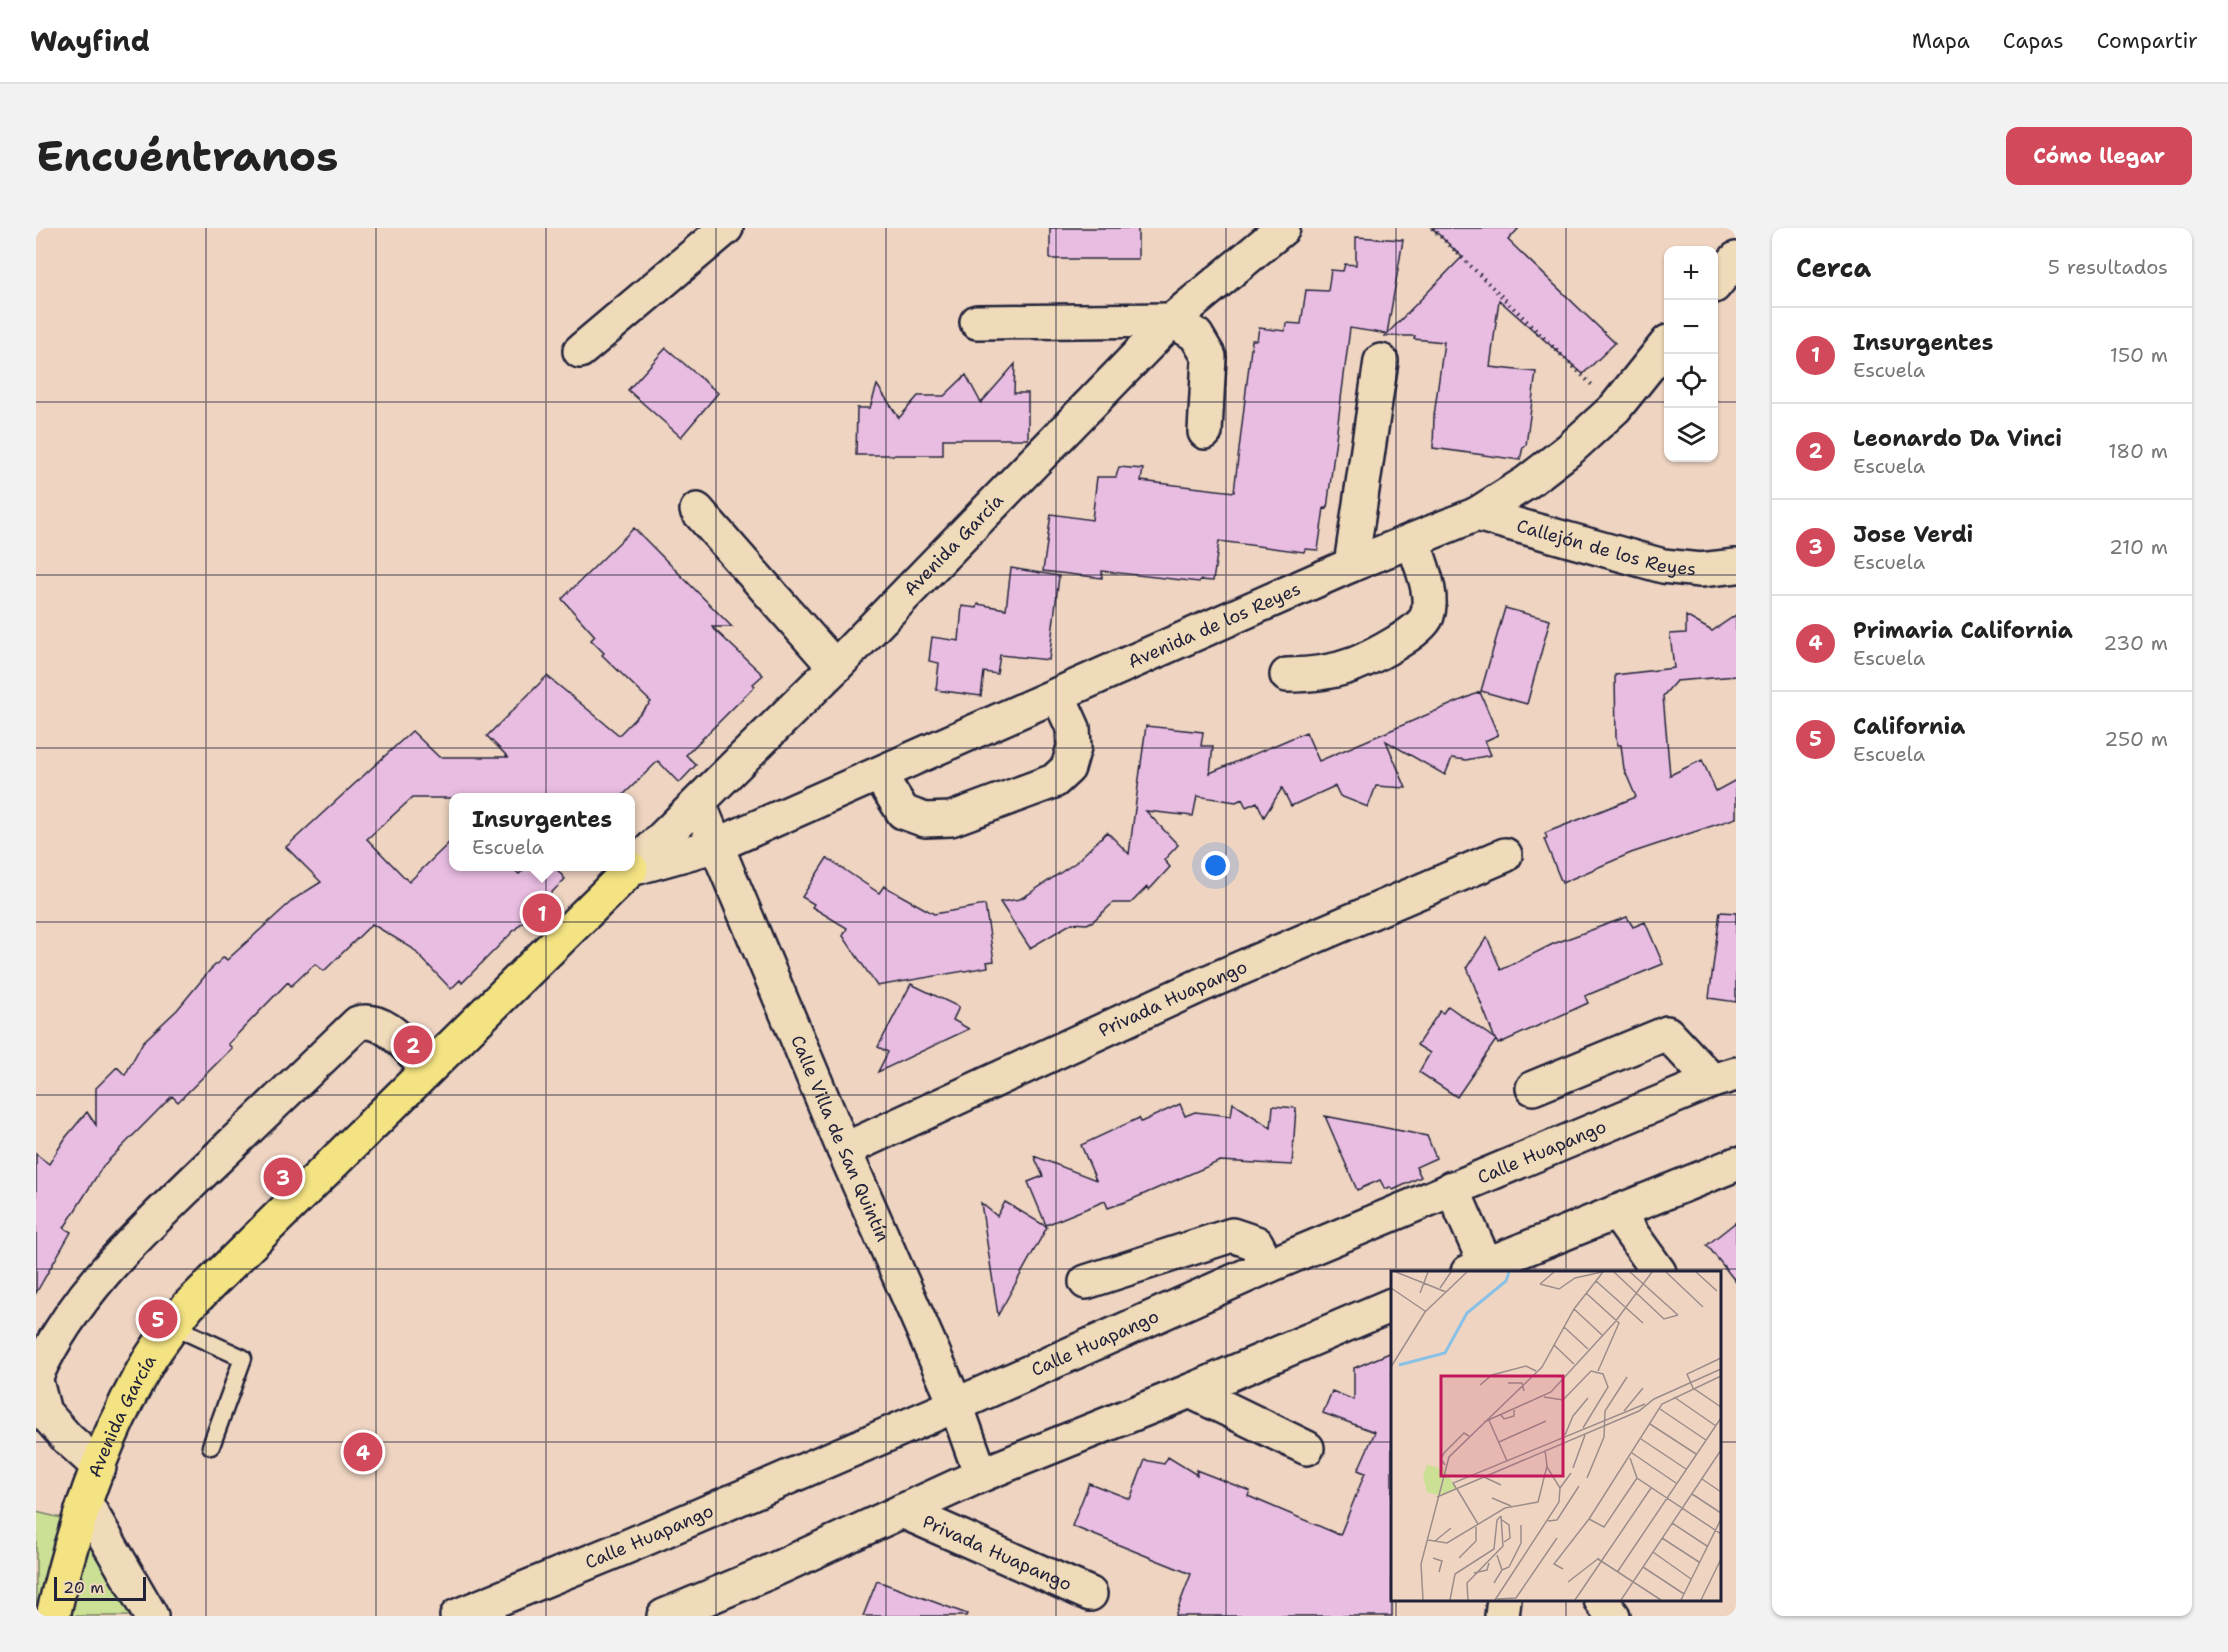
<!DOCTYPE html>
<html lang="es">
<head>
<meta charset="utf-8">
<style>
	body { margin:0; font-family:"Shantell Sans",sans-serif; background:#f2f2f2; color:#222 }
	.controls { position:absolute; right:18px; top:18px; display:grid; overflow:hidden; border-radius:12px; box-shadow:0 2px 4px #0004 }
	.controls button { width:54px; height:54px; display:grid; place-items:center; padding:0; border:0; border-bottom:2px solid #e0e0e0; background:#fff; color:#222; font:30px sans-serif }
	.scale { position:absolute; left:18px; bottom:15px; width:92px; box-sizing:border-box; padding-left:6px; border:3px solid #22223b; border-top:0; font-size:16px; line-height:21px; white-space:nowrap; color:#22223b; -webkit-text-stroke:4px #efdab9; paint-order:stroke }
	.you { position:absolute; left:1180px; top:638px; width:21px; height:21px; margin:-15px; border:4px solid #fff; border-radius:50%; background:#1a73e8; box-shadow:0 0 0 9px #1a73e833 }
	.badge { display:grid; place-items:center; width:39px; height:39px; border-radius:50%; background:#d1495b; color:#fff; font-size:20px; font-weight:700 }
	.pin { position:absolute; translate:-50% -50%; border:3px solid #fff; box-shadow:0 2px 6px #0006 }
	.popup { position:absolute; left:413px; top:565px; width:186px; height:78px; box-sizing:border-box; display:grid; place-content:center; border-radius:12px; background:#fff; filter:drop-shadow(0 2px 4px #0005); font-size:20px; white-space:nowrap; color:#767676 }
	.popup b { font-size:22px; color:#222 }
	.popup::after { content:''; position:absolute; left:50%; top:100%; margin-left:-12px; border:12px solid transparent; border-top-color:#fff }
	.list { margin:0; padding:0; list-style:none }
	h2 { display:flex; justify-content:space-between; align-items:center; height:78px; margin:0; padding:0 24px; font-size:26px }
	h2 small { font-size:20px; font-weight:400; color:#767676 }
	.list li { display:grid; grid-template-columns:39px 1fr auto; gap:18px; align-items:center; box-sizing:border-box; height:96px; padding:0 24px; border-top:2px solid #e0e0e0 }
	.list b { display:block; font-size:22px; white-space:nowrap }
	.list p { margin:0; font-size:20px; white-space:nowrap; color:#767676 }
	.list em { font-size:20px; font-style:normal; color:#767676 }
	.icon { flex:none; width:33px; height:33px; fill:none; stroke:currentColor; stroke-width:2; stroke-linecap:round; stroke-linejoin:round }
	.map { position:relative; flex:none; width:1700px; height:1388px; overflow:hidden; border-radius:12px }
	header { display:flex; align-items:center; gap:36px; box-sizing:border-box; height:84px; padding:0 30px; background:#fff; border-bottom:2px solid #e0e0e0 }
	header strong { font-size:28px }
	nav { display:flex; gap:33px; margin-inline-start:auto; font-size:21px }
	.intro { display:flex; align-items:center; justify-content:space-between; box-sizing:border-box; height:144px; padding:0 36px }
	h1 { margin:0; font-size:42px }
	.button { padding:15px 27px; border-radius:12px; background:#d1495b; color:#fff; font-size:21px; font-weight:700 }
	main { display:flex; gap:36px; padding:0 36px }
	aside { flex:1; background:#fff; border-radius:12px; box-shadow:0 2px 4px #0004 }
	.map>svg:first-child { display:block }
	.green { fill:#cce095; stroke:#778168; stroke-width:1.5 }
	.building { fill:#e9bde2; stroke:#22223b; stroke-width:1.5 }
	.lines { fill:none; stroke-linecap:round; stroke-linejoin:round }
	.service-casing { stroke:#22223b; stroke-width:21 }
	.minor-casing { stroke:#22223b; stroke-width:38 }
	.tertiary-casing { stroke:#22223b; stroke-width:38 }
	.secondary-casing { stroke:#22223b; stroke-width:38 }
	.primary-casing { stroke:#22223b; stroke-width:38 }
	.path { stroke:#22223b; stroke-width:4; stroke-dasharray:1.5 4.5; stroke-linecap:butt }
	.service { stroke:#efdab9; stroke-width:16 }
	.minor { stroke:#efdab9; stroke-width:33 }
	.tertiary { stroke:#efdab9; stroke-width:33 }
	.secondary { stroke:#efdab9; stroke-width:33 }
	.primary { stroke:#f4e382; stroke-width:33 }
	.grid { fill:none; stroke:#22223b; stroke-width:1.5; stroke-opacity:0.55 }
	.labels { text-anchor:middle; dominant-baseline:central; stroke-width:4.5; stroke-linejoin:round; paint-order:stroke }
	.street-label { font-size:18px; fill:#22223b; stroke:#efdab9 }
	.inset-river { fill:none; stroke:#89c1e7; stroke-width:3 }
	.inset-road { fill:none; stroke:#9c8d8b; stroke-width:1.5 }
	.view { fill:#c2185b; fill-opacity:0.15; stroke:#c2185b; stroke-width:3 }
	.inset-edge { fill:none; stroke:#22223b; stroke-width:3 }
</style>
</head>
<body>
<header>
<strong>Wayfind</strong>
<nav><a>Mapa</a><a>Capas</a><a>Compartir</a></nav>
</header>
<div class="intro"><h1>Encuéntranos</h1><a class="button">Cómo llegar</a></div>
<main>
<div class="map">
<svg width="1700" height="1388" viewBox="0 0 1700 1388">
	<rect width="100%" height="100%" fill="#eed4c1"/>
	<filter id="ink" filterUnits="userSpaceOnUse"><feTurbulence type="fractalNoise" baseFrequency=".0167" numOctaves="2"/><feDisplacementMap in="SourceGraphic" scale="12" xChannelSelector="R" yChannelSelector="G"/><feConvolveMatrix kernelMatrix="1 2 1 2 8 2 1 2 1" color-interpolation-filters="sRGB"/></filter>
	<g filter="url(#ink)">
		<path class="green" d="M0,1284L46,1295L106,1388H0Z"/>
		<path class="building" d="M1014,0H1102V31H1014Z
			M1396,0H1483L1472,12L1579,115L1547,146L1463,72L1454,139L1500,144L1490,217L1487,219L1484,232L1397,220L1398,188L1408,114L1378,111L1379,108H1349L1426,29Z
			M1320,9L1367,12L1351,106L1314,100L1291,281L1288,280L1282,322L1269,321L1268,324L1183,313L1177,353L1164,352L1163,354L1066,343V350L1007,343L1015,286L1056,292L1061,249H1080L1083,239L1107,241L1105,253L1198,264L1216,112H1221L1223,100L1249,103L1250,95L1265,96L1270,62L1292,63L1295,42L1307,43L1309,36L1320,37Z
			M630,120L682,165L645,209L592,162Z
			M979,136L978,165H992V211H907V227H820L821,180H834L841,157L863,190L882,168H908L930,147L945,175Z
			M598,300L696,399H676L727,447L717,456L719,458L650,527L660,537L643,555L622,533L584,570H376L331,611L373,654L417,611V639H475L483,646L491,639H519L529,651L426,755L424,752L415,761L376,720L336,696L288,743L279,736L255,758L252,754L192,816L196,820L142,874L136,868L67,938L28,1000L35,1004L0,1065V926L13,936L30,909L51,884L60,897V860L81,839L89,847L107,814L141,782L174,742L188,729L191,732L258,671L285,654L250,619L376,503L403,529H472L451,508L511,448L583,507L615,474L566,427L568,425L555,412L559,408L526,371Z
			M975,340L1023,348L1013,432L964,427L961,446L948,444L945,468L900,462L903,435L893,433L896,409L923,413L926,378L941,380L942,376L970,381Z
			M1469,380L1514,392L1491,476L1445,463Z
			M1700,387V448L1640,453L1627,468L1634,547L1666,532L1680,563L1700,552V590L1595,625L1526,655L1508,611L1511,610L1509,605L1600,569L1588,541L1585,517H1582L1580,510L1579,447L1638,440L1634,406L1650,405V388L1676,403Z
			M1444,464L1462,507L1449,513L1455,527L1430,532L1416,530L1409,547L1350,513L1370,560L1340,558L1332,579L1304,568L1299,558L1255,578L1246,560L1228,589L1221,574L1210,579L1206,571L1200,574L1161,568L1157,588L1110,583L1142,617L1128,632L1134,639L1113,662L1111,659L1095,675H1077L1057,693L1051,696L1036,695L994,720L964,674L984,671L991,667L1039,635L1071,604L1093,626L1110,498L1167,504L1165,518H1177L1174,545L1270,504L1283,533Z
			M791,630L843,665L848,658L898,686L949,677L958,733L951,734L952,739L841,758L807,708L811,700L776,679L778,676L766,669Z
			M1684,684L1700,685V774L1673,770Z
			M1591,689L1597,699L1609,694L1627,736L1549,768L1552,775L1462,816L1460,812L1421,869L1383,844L1394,825L1381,817L1404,783L1407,785L1412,778L1459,811L1431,739L1451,709L1465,742L1517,716Z
			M875,756L923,779L917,792L933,801L842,844L852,824L842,819Z
			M1197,875L1235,900L1237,878L1260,880L1256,937L1184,933L1092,973L1072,980L1069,973L1010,997L992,954L1007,948L998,928L1060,952L1045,917L1103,890L1105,894L1144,876L1149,888L1159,884L1195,888Z
			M1289,888L1391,908L1400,930L1380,939L1385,949L1357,962L1354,959L1349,961L1344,952L1321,962Z
			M969,974L1011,999L962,1087L945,975L961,988Z
			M1700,994V1054L1671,1017Z
			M1356,1124V1388H1139L1155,1346L1036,1298L1053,1255L1094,1271L1109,1232L1128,1236L1132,1229L1161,1247L1160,1242L1214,1263L1212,1268L1304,1307L1329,1245L1322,1242L1339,1204L1287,1185L1296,1163L1318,1172V1140Z
			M841,1353L931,1386L930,1388H827Z"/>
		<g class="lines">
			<g class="service-casing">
				<path id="service" d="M137,1098L207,1130L175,1218"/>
			</g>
			<g class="minor-casing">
				<g id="minor">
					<path d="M941,94L1136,92L1160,107L1173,129L1169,204"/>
					<path d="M544,123L690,0"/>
					<path d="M661,282L799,439"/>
					<path id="s1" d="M1441,286L1627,338L1664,342L1700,338"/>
					<path d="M1315,337L1345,133"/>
					<path d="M1251,447C1274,447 1298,444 1319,436C1336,429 1384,405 1391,388C1399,365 1383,334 1377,312"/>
					<path d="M843,546L867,584L889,592L915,591L1018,553L1032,540L1038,519L1037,500L1022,467"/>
					<path id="s2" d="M663,576L808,922L920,1177L945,1247"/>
					<path d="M1497,860L1631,805L1676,853"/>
					<path id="s3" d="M808,922L1163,758L1469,627"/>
					<path d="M1580,984L1623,1044"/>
					<path d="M1050,1054L1196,1007L1220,1015L1232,1038"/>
					<path d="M0,1148C38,1065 105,1004 170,941C221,892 271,844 322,795C350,788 372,821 391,839"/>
					<path d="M0,1153L8,1184L31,1210L63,1239"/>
					<path d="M1154,1163L1271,1220"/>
					<path id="s4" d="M866,1283L1054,1366"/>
					<path d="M1565,1372L1577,1388"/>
				</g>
			</g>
			<g class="tertiary-casing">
				<path id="tertiary" d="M1416,960L1453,1044
					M49,1274L115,1388
					M1466,1388L1468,1372"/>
			</g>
			<g class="secondary-casing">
				<g id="secondary">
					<path d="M1678,58L1700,31"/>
					<path id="s5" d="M598,638L799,439L1136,92L1247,0"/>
					<path id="s6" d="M595,641L681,617L1315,337L1441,286L1490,255L1534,221L1579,180L1632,114"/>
					<path d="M1432,1044L1700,936"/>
					<path id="s7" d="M421,1388L590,1319L920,1177L1232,1038L1676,853L1700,846"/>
					<path d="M628,1388L731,1345L945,1247L1154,1163L1356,1077"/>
				</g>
			</g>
			<g class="primary-casing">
				<g id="primary">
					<path id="s8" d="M17,1388C37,1300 66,1212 112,1134C124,1114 139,1096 152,1078L595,641"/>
				</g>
			</g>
			<path class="path" d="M1396,0L1556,157"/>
			<use href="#service" class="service"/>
			<use href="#minor" class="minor"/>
			<use href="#tertiary" class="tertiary"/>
			<use href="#secondary" class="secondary"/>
			<use href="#primary" class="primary"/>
		</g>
	</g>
	<path class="grid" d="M170,0V1388M340,0V1388M510,0V1388M680,0V1388M850,0V1388M1020,0V1388M1190,0V1388M1360,0V1044M1530,0V1044M0,174H1632M1678,174H1700M0,347H1700M0,520H1700M0,694H1700M0,867H1700M0,1041H1700M0,1214H1356M1684,1214H1700M1360,1372V1388M1530,1372V1388"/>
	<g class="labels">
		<g class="street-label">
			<text stroke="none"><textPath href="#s5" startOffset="453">Avenida García</textPath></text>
			<text stroke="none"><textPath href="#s1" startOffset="134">Callejón de los Reyes</textPath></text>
			<text stroke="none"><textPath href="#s6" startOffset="633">Avenida de los Reyes</textPath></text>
			<text stroke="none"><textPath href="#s3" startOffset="362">Privada Huapango</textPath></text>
			<text stroke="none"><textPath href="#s2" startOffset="363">Calle Villa de San Quintín</textPath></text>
			<text stroke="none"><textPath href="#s7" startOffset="1180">Calle Huapango</textPath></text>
			<text stroke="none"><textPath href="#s7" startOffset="694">Calle Huapango</textPath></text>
			<text stroke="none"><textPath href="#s8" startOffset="212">Avenida García</textPath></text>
			<text stroke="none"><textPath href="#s7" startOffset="208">Calle Huapango</textPath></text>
			<text stroke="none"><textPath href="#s4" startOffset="104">Privada Huapango</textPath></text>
		</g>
	</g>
	<g transform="translate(1355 1043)">
		<rect width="330" height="330" fill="#eed4c1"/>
		<path d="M36,194L53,198L66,218L47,224L36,221L32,205Z" fill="#cce095"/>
		<path class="inset-river" d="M8,94L54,82L76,42L115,10L118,1"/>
		<path class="inset-road" d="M5,1L55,21M223,1L273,48L287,44M239,1L287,44M275,1L312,36M305,1L326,20M205,10L252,52M149,13L168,18L184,7L211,1M149,13L163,1M0,17L34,40M49,17L60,1M29,22L37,1M195,22L228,52L207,100M183,38L211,64M173,56L197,78M163,74L183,93M330,87L296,103L302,117L330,136M0,96L34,41L76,1M117,112H131L133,120M89,114L101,104L135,95L145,100M153,126L172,129L200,100L212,103L217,116L192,157M283,126L325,155M269,138L315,169M233,140L252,117M110,144L113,148L123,145V139M97,147L116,190M93,151L160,121L224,51L261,1M259,153L305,183M174,164L182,145L197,127M250,168L295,198M108,171L155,150M241,182L285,212M239,187L246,207L330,263M54,194L50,188L53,182L73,162L78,165M182,197L194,164M93,206L110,214M196,207L213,166L214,140L236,106M311,208L330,221M65,217L62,212L254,133M169,217L180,202M66,218L87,253M301,223L330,242M46,226L248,140L263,128L330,98M101,227L120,235M198,248L213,256L246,207M111,249L118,254L119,267L113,271M157,250L166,249L188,215M281,252L316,275M271,267L308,291M37,269L56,272L114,237L147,231L156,195L154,179M44,270L60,257M262,281L300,308M42,287L51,290L48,301M68,287L85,270V256M207,288L270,329M252,296L293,323M172,298L163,293L198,248L271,133L330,105M111,299L118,296L130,272V254M227,300L330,147M83,302L96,299L98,292M177,311L208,287M103,312L111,299L106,284M106,328L125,327L166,267M32,329L30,293L58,186L151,96L183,38L212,1M59,329L64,303L103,278L106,249L110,245M77,329L76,312L112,275L110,245M104,329L168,231L169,217L156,196M184,329L260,217M230,329L330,179M290,329L330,248M310,329L330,288"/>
		<path class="view" d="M50,105H172V205H50Z"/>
		<rect width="330" height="330" class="inset-edge"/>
	</g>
</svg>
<div class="controls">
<button>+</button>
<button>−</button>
<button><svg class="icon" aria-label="locate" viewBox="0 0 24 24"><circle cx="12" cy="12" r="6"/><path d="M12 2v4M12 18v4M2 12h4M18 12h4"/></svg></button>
<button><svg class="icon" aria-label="layers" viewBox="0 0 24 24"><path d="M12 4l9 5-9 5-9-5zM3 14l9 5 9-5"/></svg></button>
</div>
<div class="scale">20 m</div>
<div class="you"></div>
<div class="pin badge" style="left:506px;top:685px">1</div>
<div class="popup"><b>Insurgentes</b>Escuela</div>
<div class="pin badge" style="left:377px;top:817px">2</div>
<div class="pin badge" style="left:247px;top:949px">3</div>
<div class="pin badge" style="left:327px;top:1224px">4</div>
<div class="pin badge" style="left:122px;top:1091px">5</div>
</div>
<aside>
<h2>Cerca<small>5 resultados</small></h2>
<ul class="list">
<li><span class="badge">1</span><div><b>Insurgentes</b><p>Escuela</p></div><em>150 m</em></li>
<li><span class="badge">2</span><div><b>Leonardo Da Vinci</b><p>Escuela</p></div><em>180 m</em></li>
<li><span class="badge">3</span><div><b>Jose Verdi</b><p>Escuela</p></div><em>210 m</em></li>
<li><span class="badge">4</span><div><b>Primaria California</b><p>Escuela</p></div><em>230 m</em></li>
<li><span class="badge">5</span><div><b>California</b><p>Escuela</p></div><em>250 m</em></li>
</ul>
</aside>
</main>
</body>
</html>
